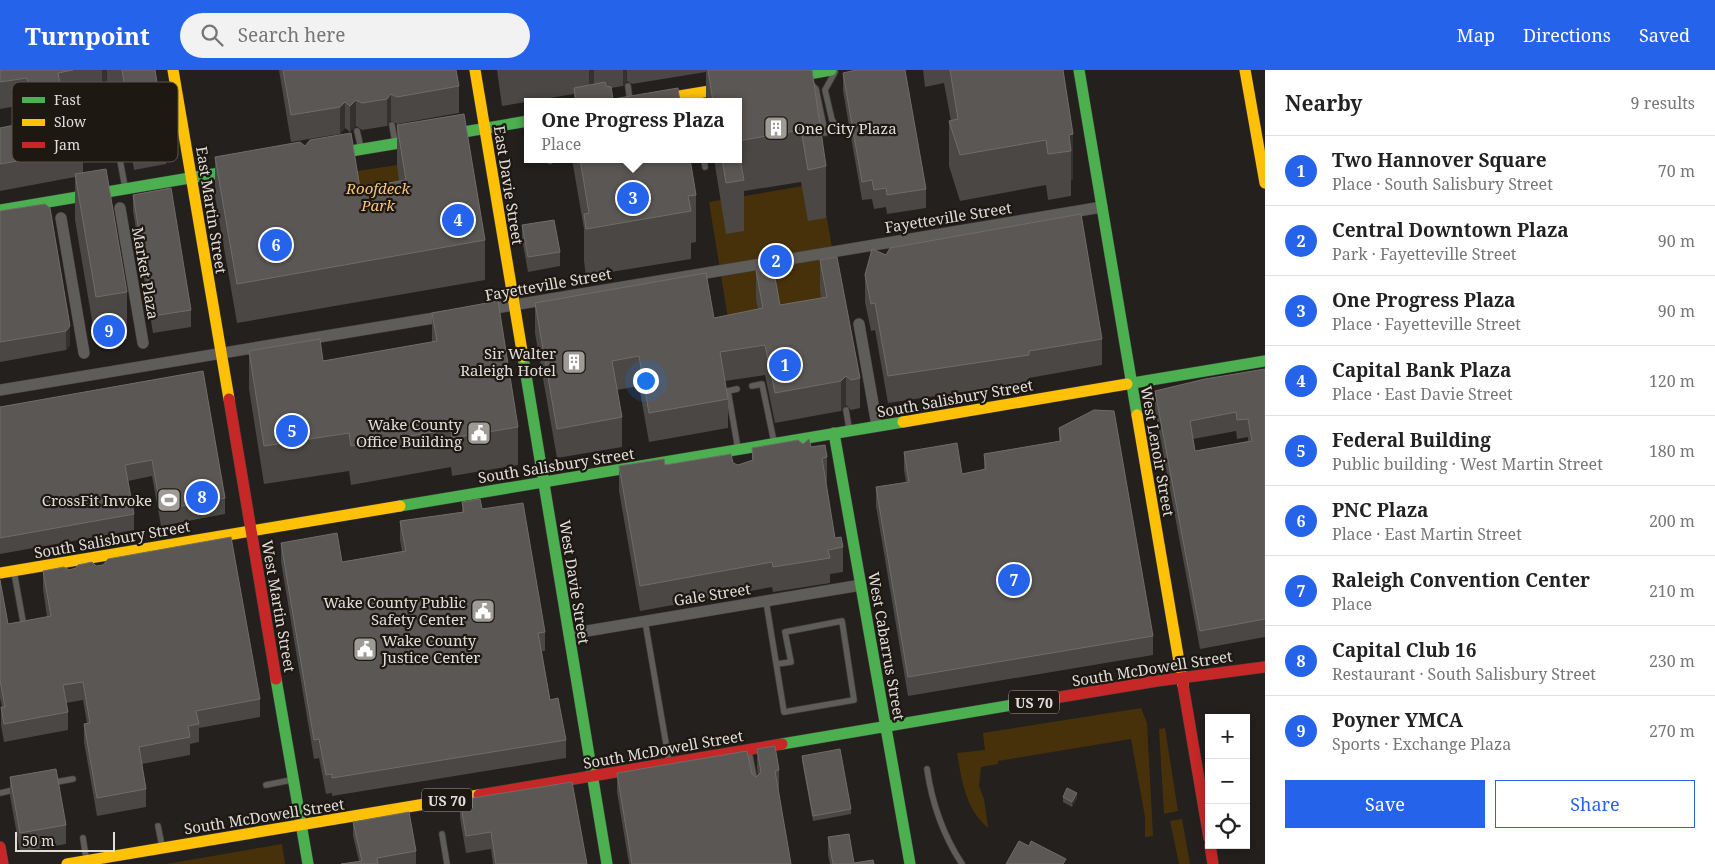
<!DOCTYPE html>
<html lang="en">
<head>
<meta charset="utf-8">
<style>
	body { margin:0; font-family:"Noto Serif",serif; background:#f2f2f2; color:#222 }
	.controls { position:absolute; right:15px; bottom:15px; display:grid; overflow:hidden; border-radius:0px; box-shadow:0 2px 12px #0003 }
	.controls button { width:45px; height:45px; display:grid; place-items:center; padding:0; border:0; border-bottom:1px solid #e0e0e0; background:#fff; color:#222; font:25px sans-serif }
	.scale { position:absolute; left:15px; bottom:12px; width:100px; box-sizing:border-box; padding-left:5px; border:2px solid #e1ddd8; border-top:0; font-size:14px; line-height:18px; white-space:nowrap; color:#e1ddd8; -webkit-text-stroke:4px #1d1811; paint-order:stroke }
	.you { position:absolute; left:645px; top:310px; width:18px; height:18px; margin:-12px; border:4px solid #fff; border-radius:50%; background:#1a73e8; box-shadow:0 0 0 8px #1a73e833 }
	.badge { display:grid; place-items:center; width:32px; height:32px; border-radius:50%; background:#2563eb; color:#fff; font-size:16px; font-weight:700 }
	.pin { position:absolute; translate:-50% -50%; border:2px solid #fff; box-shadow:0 1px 5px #0006 }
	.popup { position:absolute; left:524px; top:28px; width:218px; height:65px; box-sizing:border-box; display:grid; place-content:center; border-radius:0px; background:#fff; filter:drop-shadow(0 1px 4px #0005); font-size:16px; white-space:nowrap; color:#767676 }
	.popup b { font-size:19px; color:#222 }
	.popup::after { content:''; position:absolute; left:50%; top:100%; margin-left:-10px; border:10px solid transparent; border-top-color:#fff }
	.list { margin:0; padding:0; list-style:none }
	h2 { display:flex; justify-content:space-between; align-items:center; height:65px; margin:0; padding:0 20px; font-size:21px }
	h2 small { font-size:16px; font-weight:400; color:#767676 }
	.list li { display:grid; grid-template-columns:32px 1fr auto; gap:15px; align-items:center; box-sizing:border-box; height:70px; padding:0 20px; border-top:1px solid #e0e0e0 }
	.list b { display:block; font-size:19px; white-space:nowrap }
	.list p { margin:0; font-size:16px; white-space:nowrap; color:#767676 }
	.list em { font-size:16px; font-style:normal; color:#767676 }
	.actions { display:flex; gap:10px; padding:15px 20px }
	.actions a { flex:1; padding:11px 0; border:1px solid #2563eb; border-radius:0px; text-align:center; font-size:18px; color:#2563eb }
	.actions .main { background:#2563eb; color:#fff }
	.icon { flex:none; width:28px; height:28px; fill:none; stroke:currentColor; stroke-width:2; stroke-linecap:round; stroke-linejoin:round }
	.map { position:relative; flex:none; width:1265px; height:794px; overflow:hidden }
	header { display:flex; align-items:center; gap:30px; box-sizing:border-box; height:70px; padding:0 25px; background:#2563eb; color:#fff }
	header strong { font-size:24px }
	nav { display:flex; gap:28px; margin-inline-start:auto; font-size:18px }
	.search { width:350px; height:45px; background:#f2f2f2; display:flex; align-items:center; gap:12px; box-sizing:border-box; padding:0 18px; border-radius:28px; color:#767676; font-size:19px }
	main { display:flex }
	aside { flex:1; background:#fff }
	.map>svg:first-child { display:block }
	.green { fill:#47310b }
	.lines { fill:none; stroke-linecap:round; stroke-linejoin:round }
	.lane-casing { stroke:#3f3c39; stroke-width:7 }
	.street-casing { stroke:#3f3c39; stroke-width:12 }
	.fast-casing { stroke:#3f3c39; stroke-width:12 }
	.slow-casing { stroke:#3f3c39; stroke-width:12 }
	.jam-casing { stroke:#3f3c39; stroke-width:12 }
	.lane { stroke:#5f5d5a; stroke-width:5.5 }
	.street { stroke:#5f5d5a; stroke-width:11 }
	.fast { stroke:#4caf50; stroke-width:11 }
	.slow { stroke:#ffc107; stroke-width:11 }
	.jam { stroke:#c62828; stroke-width:11 }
	.wall { fill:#4a4744; fill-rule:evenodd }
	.shaded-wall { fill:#34312e }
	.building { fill:#5b5754; stroke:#706c69; fill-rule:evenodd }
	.labels { text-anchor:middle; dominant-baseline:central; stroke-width:4.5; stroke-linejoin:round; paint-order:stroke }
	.shield { fill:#1d1811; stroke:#a6a29c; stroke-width:1 }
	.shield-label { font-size:14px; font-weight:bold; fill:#e1ddd8 }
	.poi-label { font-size:15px; fill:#e1ddd8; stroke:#1d1811; text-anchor:end }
	.street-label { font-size:15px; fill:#e1ddd8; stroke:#1d1811 }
	.park-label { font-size:15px; font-style:italic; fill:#f8c57b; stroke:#1d1811 }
	.key { fill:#1d1811; stroke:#58534d; stroke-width:1 }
	.key-label { font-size:14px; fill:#e1ddd8 }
</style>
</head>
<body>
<header>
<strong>Turnpoint</strong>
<div class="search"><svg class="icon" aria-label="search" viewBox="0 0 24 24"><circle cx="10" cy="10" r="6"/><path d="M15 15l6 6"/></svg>Search here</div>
<nav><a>Map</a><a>Directions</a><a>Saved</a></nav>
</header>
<main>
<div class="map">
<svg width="1265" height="794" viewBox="0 0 1265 794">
	<rect width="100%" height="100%" fill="#23201d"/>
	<path class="green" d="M397,95L406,150L360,157L351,102Z
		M821,113L844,249L732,273L709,132Z
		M1141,638L1147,653L1153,766L1145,767V747L1131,669L998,691V694L981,697L979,716L984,729L988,758C965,738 962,711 957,683L985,680L983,663Z
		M1165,658L1178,741L1164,744L1159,659Z
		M1182,749L1190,794H1179L1170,751Z
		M282,774L285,794H166Z"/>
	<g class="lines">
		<g class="lane-casing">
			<path id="lane" d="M835,2L825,20L832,50L840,62
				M809,12L816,19L825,63
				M628,16L630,32
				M107,21L125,117
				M392,55L395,72
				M357,61L361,78
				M549,89L550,91
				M704,89L705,97
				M752,316L762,314L774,372
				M737,319L728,321L738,379
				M846,340L849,358
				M14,502L24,557
				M766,531L784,642L854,630L842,551L785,562L791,592L777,594
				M645,551L669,691
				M749,682L755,712
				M927,699C932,733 943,765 962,794
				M51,713L73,709
				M266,715L291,710
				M0,723L18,719
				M158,756L162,776
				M442,764L447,794
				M83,768L86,788"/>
		</g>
		<g class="street-casing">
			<path id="street" d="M120,138L143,273
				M61,148L84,283
				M484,240L1102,137
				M859,254L877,356
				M0,320L446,246
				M569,564L861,515"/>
		</g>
		<g class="fast-casing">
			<path id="fast" d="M1079,0L1137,345
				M792,7L831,0
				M446,65L528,51
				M333,84L417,70
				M0,140L237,100
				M523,287L607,794
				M1127,314L1265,291
				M834,363L910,794
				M400,436L903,352
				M276,609L308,794
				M782,674L1030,632"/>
		</g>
		<g class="slow-casing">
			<path id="slow" d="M173,0L229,329
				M475,0L523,287
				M1245,0L1265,113
				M643,32L728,18
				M1137,345L1183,615
				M903,352L1127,314
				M0,503L400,436
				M67,794L479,725"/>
		</g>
		<g class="jam-casing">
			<path id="jam" d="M229,329L276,609
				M1183,615L1209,768
				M1030,632L1157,611L1265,597
				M479,725L782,674
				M1210,775L1213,794
				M0,777L3,794"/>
		</g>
		<use href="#lane" class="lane"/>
		<use href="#street" class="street"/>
		<use href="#fast" class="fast"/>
		<use href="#slow" class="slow"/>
		<use href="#jam" class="jam"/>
	</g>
	<path class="wall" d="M0,0H155L166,67V94L134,100L121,18L112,20L107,16L102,22L63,28L64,34L83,80V102L127,222V269L96,274L75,150V107L0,121V58L30,52L27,34L0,39Z
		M279,0H456L459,16V43L397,54L391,51L387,56L362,60L356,56L350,62L345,58L340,64L291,72Z
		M497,0H812L826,96V148L808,151L801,112L744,121V161L726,164L714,89H738V32H706V2L632,14L627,11L623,16L611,18L613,29L680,32H574V24L502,36Z
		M923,0H1063L1073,64V110H1071V126L1048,130L1046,115L960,131L949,96V51H951L944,13L925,17Z
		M843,3L926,119V138L887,144L886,137L874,139L872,129L862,130L843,21Z
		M397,55L485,170V210L237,253L215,126V87L360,118L399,111L397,95Z
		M572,89H690L696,125V172L691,173V189L586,206L584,191V159Z
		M133,125L191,240V257L153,263L133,141Z
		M45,134L70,275L66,280L0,292V141Z
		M522,155L560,182V196L528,202L522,169Z
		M886,185L1102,269V295L1029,308V312L888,333L875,260L871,261L865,232V205Z
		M820,190L860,308V338L851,340L846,335L841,341L775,353L765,305L725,311L728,329V358L649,372L639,316L617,320L622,347V377L557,388L535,263V233L714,248L758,239L756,230V201L780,235L821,228L820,220Z
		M432,243L518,357V395L452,406L451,397L351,415L349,401L264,414L249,319V281L323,291L432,272Z
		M1265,299V567L1200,579L1155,340V321ZM1236,361L1237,369L1248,367V371L1195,381L1193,369Z
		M203,301L225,428V444L161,456L152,406L128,411L134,444V460L0,484V337Z
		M1059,358L1153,566V585L908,626L876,436V417L906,412L904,400V382L962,404L984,400V384L1059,371Z
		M803,374L827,387V412H826L835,468L843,477V502L830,504V513L773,522L772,517L640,541L619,421V396L733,393L738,395L752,391V378Z
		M462,432L482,439L545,562V581H542L550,630L566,670V688L332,726V723L326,724L319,688L314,689L281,492V473L342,492L402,481L400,470V451L462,442Z
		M96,496L260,629V647L199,658V672L190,674V685L142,694L146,719V737L97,746L84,672V654L87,653L83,630L66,633L68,642V660L4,672L1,655V637H2L0,628V510L8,554L47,547L43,519V501L69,500Z
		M757,679L779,700V719H778L791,794H629L617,722V703L752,704L756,707L758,705L757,698Z
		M802,686L851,739V744L813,751L802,691Z
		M10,707L66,755V774L20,782L10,726Z
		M1063,727L1077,728L1072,737L1063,732Z
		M460,730L587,794H493L491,779L466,783L460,748Z
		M353,752L416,781V794H341L359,791L353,766Z
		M828,767L854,793L874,794H830L828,785Z"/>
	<path class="shaded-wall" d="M102,0H107V16L102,22Z
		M589,0H594V17L589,21Z
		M623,0H627V11L623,16Z
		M391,24V51L387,56V29Z
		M356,30V56L350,62V36Z
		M345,32V58L340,64V37Z
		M1073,64V110H1071V81L1069,65Z
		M70,256V275L66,280V261Z
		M846,306V335L841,341V311Z
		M1077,723V728L1072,737V732Z"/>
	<path class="building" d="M0,0H73L58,3L64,34L75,32L83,80L0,94V58L35,51L27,8L0,12Z
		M122,0H155L166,67L134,73Z
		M283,0H456L459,16L397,27L391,24L387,29L362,33L356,30L350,36L345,32L340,37L291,45Z
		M708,0H812L826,96L808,100L801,60L738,71V32H713Z
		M856,0H905L926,119L887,125L886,118L874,120L872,110L862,112L843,3Z
		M950,0H1063L1073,64L1069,65L1071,81L1048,84L1046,70L960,85L949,51L958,49Z
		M605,12L606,16L611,17L613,29L678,18L680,32H576L574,18Z
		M464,44L485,170L237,214L215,87L300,72L305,76L310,70L351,63L360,118L406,110L397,55Z
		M738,79L744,110L726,113L722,89H738Z
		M580,89H690L696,125L688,126L691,141L586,159L584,144L589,143Z
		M106,99L127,222L96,227L75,104Z
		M171,118L191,240L153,246L133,125Z
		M45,134L50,138L70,256L66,261L0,272V141Z
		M1081,144L1102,269L1029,281V285L888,306L875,233L871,234L865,205L872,179L886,185L890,178Z
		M554,150L560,182L528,187L522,155Z
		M837,187L860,308L851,310L846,306L841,311L775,323L765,275L720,282L728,329L649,343L639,286L612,291L622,347L557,359L535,233L706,203L714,248L763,238L756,201L773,197L780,235L827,227L820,190Z
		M498,231L518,357L452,368L451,359L351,376L349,363L264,376L249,281L320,269L323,291L437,271L432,243Z
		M1265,299V549L1200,561L1155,321L1205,309ZM1236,342L1237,350L1248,349L1252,371L1195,381L1190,351Z
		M203,301L225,428L161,440L152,390L125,395L134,444L0,468V337Z
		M1094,340L1114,341L1153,566L908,607L876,417L909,412L904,382L957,373L962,404L986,399L984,384L1061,371L1059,358Z
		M809,369L811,377L825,375L827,387L822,388L835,468L841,467L843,477L828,480L830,488L773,497L772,492L640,516L619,396L664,389L665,395L731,384L733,393L738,395L753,390L752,378L798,370L803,374Z
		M480,429L482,439L523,433L545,562L538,563L550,630L558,628L566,670L332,708V704L326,705L319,669L314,670L281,473L337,463L342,492L406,481L400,451L464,442L462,432Z
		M231,467L260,629L196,641L199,654L188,656L190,667L139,677L146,719L97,728L84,654L90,653L83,612L63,615L68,642L4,654L1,637H5L0,610V510L8,554L51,546L43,501L64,497L69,500L76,498L78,495L92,492L96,496L103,495L108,489Z
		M775,676L779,700L775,701L791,794H632L617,703L747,681L752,704L756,707L761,702L757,679Z
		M840,679L851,739L813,746L802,686Z
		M56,699L66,755L20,763L10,707Z
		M572,712L587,794H496L491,762L466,766L460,730Z
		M1067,718L1077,723L1072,732L1063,727Z
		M409,742L416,781L377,788L378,794H341L362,791L353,752Z
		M849,764L854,793L873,790L874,794H833L828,767Z
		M1019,771L1029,776L1031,771L1066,789L1063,794H1006Z"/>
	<defs>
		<g id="building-square" transform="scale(1.25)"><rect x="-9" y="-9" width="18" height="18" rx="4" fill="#9e9b97" stroke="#1d1811"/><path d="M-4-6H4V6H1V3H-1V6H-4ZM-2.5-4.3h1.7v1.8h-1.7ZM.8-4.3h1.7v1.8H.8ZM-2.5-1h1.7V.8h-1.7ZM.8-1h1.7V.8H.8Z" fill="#fff"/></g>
		<g id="civic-square" transform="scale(1.25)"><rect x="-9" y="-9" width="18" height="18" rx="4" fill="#9e9b97" stroke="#1d1811"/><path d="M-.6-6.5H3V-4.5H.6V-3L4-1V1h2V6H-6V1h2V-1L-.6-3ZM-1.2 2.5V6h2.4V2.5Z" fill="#fff"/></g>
		<g id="stadium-square" transform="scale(1.25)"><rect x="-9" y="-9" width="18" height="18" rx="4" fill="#9e9b97" stroke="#1d1811"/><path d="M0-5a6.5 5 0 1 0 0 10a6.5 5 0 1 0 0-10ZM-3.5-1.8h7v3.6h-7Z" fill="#fff"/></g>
	</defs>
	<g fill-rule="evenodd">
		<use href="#building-square" x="776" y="58"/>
		<use href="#building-square" x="574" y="292"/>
		<use href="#civic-square" x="479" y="363"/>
		<use href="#stadium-square" x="169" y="430"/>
		<use href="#civic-square" x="483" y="541"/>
		<use href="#civic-square" x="365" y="579"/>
	</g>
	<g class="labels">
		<g class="shield">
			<rect x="1009" y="620.5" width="50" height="23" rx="4"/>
			<rect x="422" y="718.5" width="50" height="23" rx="4"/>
		</g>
		<g class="shield-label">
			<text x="1034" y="632">US 70</text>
			<text x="447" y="730">US 70</text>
		</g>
		<g class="poi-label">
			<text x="794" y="58" text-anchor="start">One City Plaza</text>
			<text x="556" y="283">Sir Walter<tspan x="556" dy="17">Raleigh Hotel</tspan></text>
			<text x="462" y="354">Wake County<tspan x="462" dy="17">Office Building</tspan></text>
			<text x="152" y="430">CrossFit Invoke</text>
			<text x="466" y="532">Wake County Public<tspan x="466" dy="17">Safety Center</tspan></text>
			<text x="382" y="570" text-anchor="start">Wake County<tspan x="382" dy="17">Justice Center</tspan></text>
		</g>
		<g class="street-label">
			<text transform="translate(509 115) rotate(81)">East Davie Street</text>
			<text transform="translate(212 140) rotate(81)">East Martin Street</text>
			<text transform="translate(948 147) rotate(-9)">Fayetteville Street</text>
			<text transform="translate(146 203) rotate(80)">Market Plaza</text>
			<text transform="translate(548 214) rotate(-10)">Fayetteville Street</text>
			<text transform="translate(955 328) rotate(-10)">South Salisbury Street</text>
			<text transform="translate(1158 381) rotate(80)">West Lenoir Street</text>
			<text transform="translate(556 395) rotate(-9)">South Salisbury Street</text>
			<text transform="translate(112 469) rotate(-10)">South Salisbury Street</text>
			<text transform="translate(575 512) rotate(81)">West Davie Street</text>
			<text transform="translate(712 524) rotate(-9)">Gale Street</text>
			<text transform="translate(279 536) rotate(80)">West Martin Street</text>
			<text transform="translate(887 576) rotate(80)">West Cabarrus Street</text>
			<text transform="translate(1152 598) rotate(-9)">South McDowell Street</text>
			<text transform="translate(663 679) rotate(-10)">South McDowell Street</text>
			<text transform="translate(264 746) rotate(-9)">South McDowell Street</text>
		</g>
		<g class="park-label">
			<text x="378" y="118">Roofdeck<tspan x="378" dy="17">Park</tspan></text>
		</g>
	</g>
	<rect x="12" y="12" width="166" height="80" rx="8" class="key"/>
	<rect x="22" y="27" width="23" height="6" fill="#4caf50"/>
	<rect x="22" y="49" width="23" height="7" fill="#ffc107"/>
	<rect x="22" y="72" width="23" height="6" fill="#c62828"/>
	<g class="key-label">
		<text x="54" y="35">Fast</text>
		<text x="54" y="57">Slow</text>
		<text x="54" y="80">Jam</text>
	</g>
</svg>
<div class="controls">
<button>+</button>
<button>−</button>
<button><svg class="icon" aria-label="locate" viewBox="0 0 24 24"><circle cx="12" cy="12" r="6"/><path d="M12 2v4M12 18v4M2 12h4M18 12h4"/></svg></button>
</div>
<div class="scale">50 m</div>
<div class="you"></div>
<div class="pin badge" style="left:785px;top:295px">1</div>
<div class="pin badge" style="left:776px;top:191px">2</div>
<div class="pin badge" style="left:633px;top:128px">3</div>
<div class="popup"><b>One Progress Plaza</b>Place</div>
<div class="pin badge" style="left:458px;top:150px">4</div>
<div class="pin badge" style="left:292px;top:361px">5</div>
<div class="pin badge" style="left:276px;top:175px">6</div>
<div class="pin badge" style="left:1014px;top:510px">7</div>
<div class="pin badge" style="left:202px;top:427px">8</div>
<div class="pin badge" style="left:109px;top:261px">9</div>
</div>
<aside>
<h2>Nearby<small>9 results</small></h2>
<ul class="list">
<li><span class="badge">1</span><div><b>Two Hannover Square</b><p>Place · South Salisbury Street</p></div><em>70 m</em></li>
<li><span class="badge">2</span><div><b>Central Downtown Plaza</b><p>Park · Fayetteville Street</p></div><em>90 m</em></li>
<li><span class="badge">3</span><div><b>One Progress Plaza</b><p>Place · Fayetteville Street</p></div><em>90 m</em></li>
<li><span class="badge">4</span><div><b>Capital Bank Plaza</b><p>Place · East Davie Street</p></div><em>120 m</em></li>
<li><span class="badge">5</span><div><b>Federal Building</b><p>Public building · West Martin Street</p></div><em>180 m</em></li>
<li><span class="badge">6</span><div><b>PNC Plaza</b><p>Place · East Martin Street</p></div><em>200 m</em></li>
<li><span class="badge">7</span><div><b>Raleigh Convention Center</b><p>Place</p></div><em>210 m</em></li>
<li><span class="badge">8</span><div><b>Capital Club 16</b><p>Restaurant · South Salisbury Street</p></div><em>230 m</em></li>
<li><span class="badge">9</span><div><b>Poyner YMCA</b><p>Sports · Exchange Plaza</p></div><em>270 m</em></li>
</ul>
<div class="actions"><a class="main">Save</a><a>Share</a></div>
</aside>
</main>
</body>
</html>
